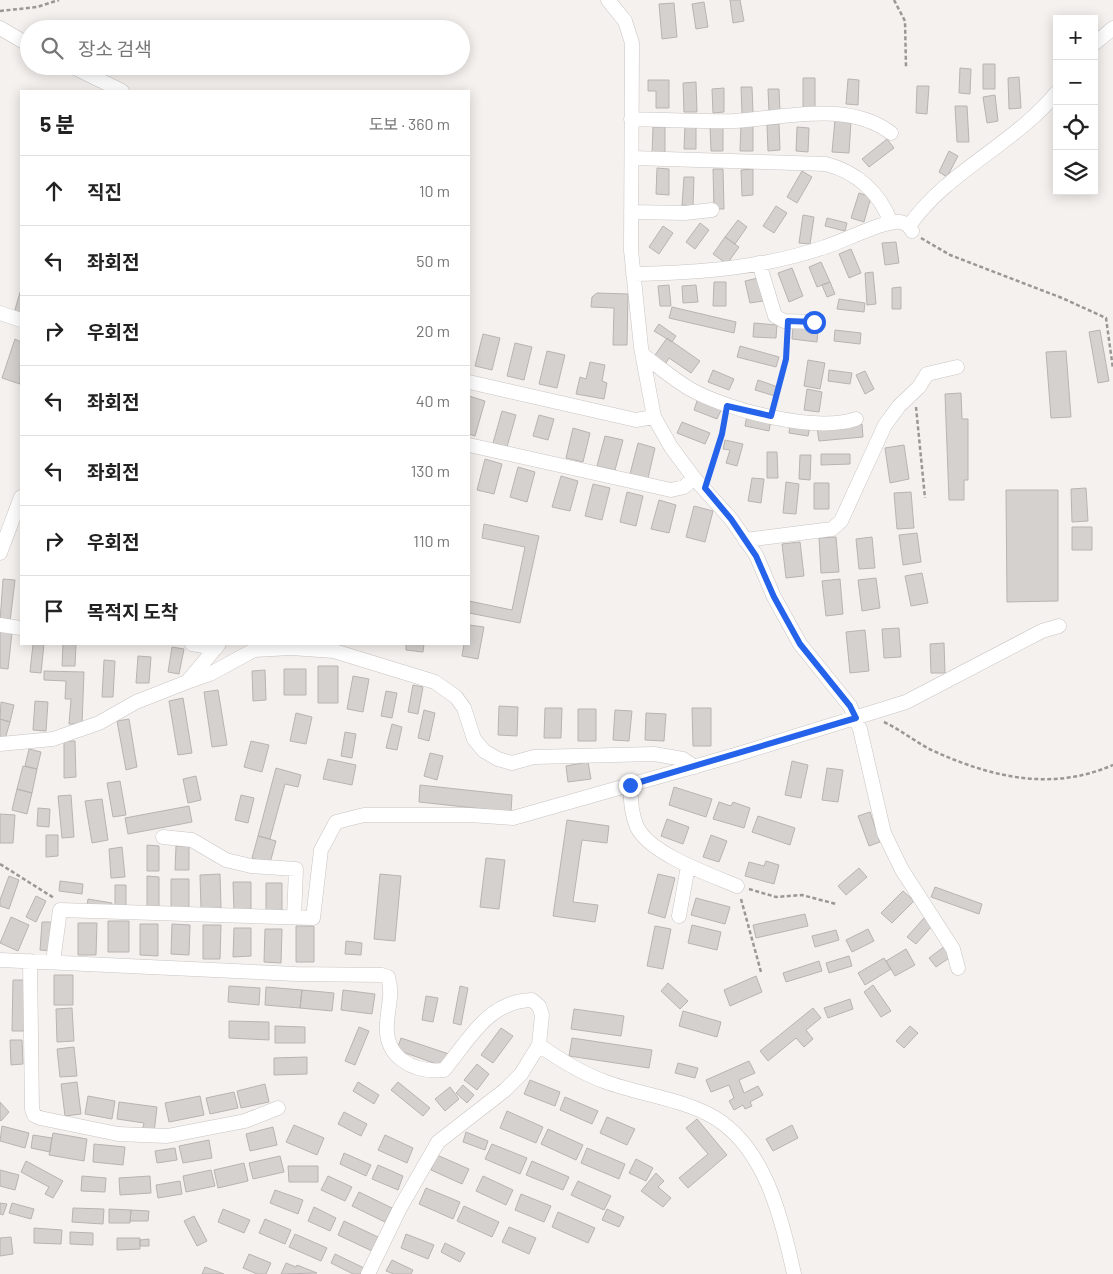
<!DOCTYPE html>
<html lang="ko">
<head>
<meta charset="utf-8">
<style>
	body { margin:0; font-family:Barlow,"Noto Sans KR",sans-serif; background:#f2f2f2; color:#222 }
	.controls { position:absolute; right:15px; top:15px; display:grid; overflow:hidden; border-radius:0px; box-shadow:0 2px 12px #0003 }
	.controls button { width:45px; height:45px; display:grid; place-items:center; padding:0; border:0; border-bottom:1px solid #e0e0e0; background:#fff; color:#222; font:25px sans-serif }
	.stop { position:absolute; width:15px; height:15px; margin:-11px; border:4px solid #2563eb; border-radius:50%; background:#fff }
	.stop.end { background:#2563eb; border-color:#fff; box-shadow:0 1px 5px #0008 }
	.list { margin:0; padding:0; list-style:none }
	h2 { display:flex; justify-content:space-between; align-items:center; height:65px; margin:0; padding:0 20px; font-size:21px }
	h2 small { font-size:16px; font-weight:400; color:#767676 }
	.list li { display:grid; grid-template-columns:32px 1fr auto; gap:15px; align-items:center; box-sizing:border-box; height:70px; padding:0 20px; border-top:1px solid #e0e0e0 }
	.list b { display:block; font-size:19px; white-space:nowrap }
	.list em { font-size:16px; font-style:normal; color:#767676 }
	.icon { flex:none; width:28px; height:28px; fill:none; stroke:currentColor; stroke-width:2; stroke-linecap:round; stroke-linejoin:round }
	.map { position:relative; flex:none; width:1113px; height:1274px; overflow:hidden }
	.search { position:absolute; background:#fff; box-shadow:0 2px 12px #0003; left:20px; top:20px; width:450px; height:55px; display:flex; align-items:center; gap:12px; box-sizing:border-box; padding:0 18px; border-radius:28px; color:#767676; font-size:19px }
	.panel { position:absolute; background:#fff; box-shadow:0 2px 12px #0003; left:20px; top:90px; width:450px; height:555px; border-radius:0px }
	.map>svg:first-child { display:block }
	.building { fill:#d5d1cf; stroke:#b9b4b2 }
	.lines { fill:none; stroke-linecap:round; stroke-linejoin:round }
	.minor-casing { stroke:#c9c4c2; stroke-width:15 }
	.path { stroke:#9a9795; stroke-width:2.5; stroke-dasharray:4 2.5; stroke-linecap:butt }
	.minor { stroke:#fff; stroke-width:14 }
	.route { stroke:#2563eb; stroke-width:6 }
</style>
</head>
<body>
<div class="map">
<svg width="1113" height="1274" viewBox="0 0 1113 1274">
	<rect width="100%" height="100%" fill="#f5f1ee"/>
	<path class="building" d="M730,0H740L744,21L733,23Z
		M704,2L708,27L696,29L692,4Z
		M674,3L677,37L662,39L659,4Z
		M983,64H995V89H983Z
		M960,68L971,69L970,94L959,93Z
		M1019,77L1021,108L1009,109L1008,78Z
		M803,78H815V110H803Z
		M848,79L859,80L858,105L846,104Z
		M648,80H669V108H656V91H648Z
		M696,82L697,112H684L683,83Z
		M917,86H929L927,114L916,113Z
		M741,87H752L753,113L742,114Z
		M724,88V112L713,113L712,89Z
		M768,89H779L780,112H769Z
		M995,95L998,121L987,123L983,97Z
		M955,106H967L969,142H957Z
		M835,120L851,121L849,153L832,152Z
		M685,124H696V149H684Z
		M741,124H753V151H740Z
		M779,124L780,150L768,151L767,125Z
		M710,126H723V151H711Z
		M653,127H665V154H652Z
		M797,127L809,128L808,152L796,151Z
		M887,139L894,148L869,167L862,159Z
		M949,151L958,156L947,177L939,172Z
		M657,168L669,169V195L656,194Z
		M713,169H723L724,209H714Z
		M753,169V195L742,196L741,170Z
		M802,171L812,177L797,203L787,197Z
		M684,177H694L693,206L682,205Z
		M859,193L871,197L864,222L851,218Z
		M776,206L787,213L774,233L763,226Z
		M803,215L814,217L810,244L799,243Z
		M827,218L847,223L845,231L825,226Z
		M738,220L747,227L735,244L725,237Z
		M700,223L709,230L695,249L686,242Z
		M663,226L673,233L659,254L649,247Z
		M725,237L739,247L727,264L713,254Z
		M896,242L899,263L885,265L882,243Z
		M851,249L861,273L849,278L839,254Z
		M821,262L830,282L817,287L809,267Z
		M792,268L803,296L789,302L778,273Z
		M873,272L876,304L867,305L865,273Z
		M758,278L763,301L750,303L745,281Z
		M714,282H726V306H713Z
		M830,282L835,294L827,297L822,285Z
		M669,285L671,306H660L658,286Z
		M696,285L698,302L683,303L682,286Z
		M901,287V309H892V288Z
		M21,289V316L14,313Z
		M597,293L628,294L627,345H613L614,308L591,307L592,297Z
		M839,299L865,303L864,312L837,309Z
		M672,307L736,322L734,333L669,318Z
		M754,323L777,325L776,338L753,337Z
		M659,324L676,336L672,342L654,331Z
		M793,326L818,329L817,342L792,339Z
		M835,330L861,333L860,344L834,341Z
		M1100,330L1109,381L1098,383L1089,332Z
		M483,334L500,338L492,370L475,366Z
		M667,338L700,361L691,373L669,358L664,366L653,358Z
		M15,339L21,342L20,384L2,378Z
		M515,343L532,347L524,380L507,376Z
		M740,346L779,357L776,367L737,357Z
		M547,351L565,355L557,388L539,384Z
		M1066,351L1071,417L1051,418L1046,352Z
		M808,360L825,363L820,389L804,386Z
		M590,362L605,365L602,381L607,383L604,399L576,394L580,377L586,379Z
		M713,370L734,379L729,390L708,382Z
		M829,370L852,373L850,384L828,381Z
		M865,371L874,389L865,394L856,375Z
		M758,380L778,387L775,396L755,390Z
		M807,389L822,392L819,412L804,410Z
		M961,393L962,419H968V480H964V500H949L945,394Z
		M469,396L485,401L475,436L469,434Z
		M698,398L722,408L717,419L694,410Z
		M502,411L516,415L507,447L493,443Z
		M539,415L554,419L548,440L533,436Z
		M747,415L771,420L769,431L745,426Z
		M682,422L710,433L705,444L677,433Z
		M790,423L810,427L808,436L789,433Z
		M862,424L863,437L819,441L817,428Z
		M573,428L590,433L583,462L566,458Z
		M605,436L623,440L615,470L597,466Z
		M725,440L743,444L737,466L726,463L730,450L723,449Z
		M638,443L655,448L648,478L630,474Z
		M904,445L909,479L890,483L885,448Z
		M767,452H777L778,478H767Z
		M821,454H850V464L821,465Z
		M800,455H811L810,480L799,479Z
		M485,459L502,464L494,494L477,490Z
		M518,467L535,472L527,502L510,497Z
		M561,476L578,481L570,511L552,507Z
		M752,478L764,479L761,503L748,501Z
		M786,482L799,484L796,514L783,513Z
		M814,483H829V509H814Z
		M593,484L610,488L602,520L585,516Z
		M1086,488L1088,521L1072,522L1071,489Z
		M1006,490H1058V601L1007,602Z
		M627,492L643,496L636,526L620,522Z
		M911,492L914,528L897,529L894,493Z
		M659,500L676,505L669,533L651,529Z
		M694,506L713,511L705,542L686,537Z
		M484,524L539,536L520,623L469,613V601L512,610L525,547L482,538Z
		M1072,527H1092V550H1072Z
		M917,533L921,562L903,565L899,535Z
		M836,537L839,572L821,573L819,538Z
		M872,537L875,568L859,569L856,539Z
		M800,542L804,576L786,578L782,544Z
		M922,573L928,603L911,606L905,576Z
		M876,578L880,608L862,611L858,580Z
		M3,579L15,580L10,622L0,621Z
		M840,579L843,614L826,616L822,581Z
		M469,625L484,627L478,659L462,656L464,644H469Z
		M899,628L901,657L884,658L882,629Z
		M865,630L869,671L850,673L846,632Z
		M0,632L12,633L8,669L0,668Z
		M944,643L945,673H931L930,644Z
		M33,644H44L41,673L30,672Z
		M63,644H76L75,666H62Z
		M406,644H424L423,652L406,650Z
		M172,647L184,649L179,674L168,672Z
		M138,656L151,657L149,683H136Z
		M104,660L115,661L113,697H102Z
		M318,666H338V703H318Z
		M284,669H306V695H284Z
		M265,670L266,700L253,701L252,671Z
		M44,671L84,672L82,724H69L71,699H65L66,681L44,680Z
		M353,676L369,679L363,712L347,709Z
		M413,685L423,687L418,714L408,712Z
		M218,690L227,745L212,747L204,692Z
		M386,691L397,693L392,718L381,716Z
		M183,698L192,753L178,755L169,701Z
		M35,701L48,702L46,731L33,730Z
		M1,702L14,705L10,722L0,719Z
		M499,706L518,707L517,736L498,735Z
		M545,708H562L561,738H544Z
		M692,708H711V746H693Z
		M578,709H596V741H578Z
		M424,710L435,713L429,741L418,738Z
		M615,710L632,711L629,741L613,740Z
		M296,713L312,717L306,744L290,741Z
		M646,713L666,714L664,741L645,740Z
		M0,719L10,722L5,739L0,737Z
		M129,719L137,767L126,770L117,721Z
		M392,724L402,727L397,750L386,748Z
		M345,732L356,734L352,758L341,756Z
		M64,741H75L76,777L64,778Z
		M251,741L269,745L262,772L244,767Z
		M29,749L41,752L37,769L25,766Z
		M430,753L443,756L437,780L424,776Z
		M328,759L356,765L352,785L323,779Z
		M792,761L808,765L801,798L785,795Z
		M588,762L591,779L568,782L566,766Z
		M23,766L37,769L32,793L17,789Z
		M276,768L301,775L298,787L285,784L270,839L258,836Z
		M827,768L843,770L838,802L822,800Z
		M196,776L201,800L188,803L183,779Z
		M120,781L126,815L113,817L107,783Z
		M420,785L512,795L511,812L419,802Z
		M674,787L712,799L706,817L669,805Z
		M17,789L32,793L27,814L12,810Z
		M71,795L74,837L62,838L58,796Z
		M241,795L254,798L248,823L235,820Z
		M102,799L108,840L92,843L85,801Z
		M719,802L731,806L733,802L750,808L744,828L713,819Z
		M189,806L192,822L128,834L125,818Z
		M38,808L50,809L49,827L37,826Z
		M870,812L880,842L869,846L858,816Z
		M0,814L15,815L13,843H0Z
		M758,816L795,828L790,845L752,832Z
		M667,819L689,827L683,844L661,836Z
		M567,820L609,826L607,843L582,840L573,902L598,905L595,922L553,916Z
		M46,835H58V856L46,857Z
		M711,835L727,841L719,862L703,857Z
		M258,836L276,841L270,863L252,858Z
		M147,845L159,846V871H147Z
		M176,846H189V870H175Z
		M122,847L125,877L111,878L109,849Z
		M486,858L505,860L499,909L480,907Z
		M766,861L779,865L774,884L745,876L749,862L764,866Z
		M859,868L867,877L846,895L838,886Z
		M220,874L221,908L201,909L200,875Z
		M380,874L401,876L395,941L374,939Z
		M658,874L675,878L665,918L648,913Z
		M9,876L19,880L9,909L0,906V900Z
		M147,876L159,877V911H147Z
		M171,879H189V911H171Z
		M60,881L83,884L82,894L59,891Z
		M233,882H251V910L234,911Z
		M266,883H282V911H266Z
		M115,885H126V907H115Z
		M935,887L982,904L979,914L931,897Z
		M903,891L914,901L892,923L881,913Z
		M36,896L46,901L36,922L26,917Z
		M696,898L730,907L725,924L691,915Z
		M88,899L112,903L111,910L87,906Z
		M805,914L808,926L756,938L753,925Z
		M11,917L29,925L18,951L0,943Z
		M924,918L932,926L916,944L907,937Z
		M108,921H129V952H108Z
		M42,922H55L53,951L40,950Z
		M78,923H97L96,955H78Z
		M140,924H158V956L140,955Z
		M172,924L190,925L189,955L171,954Z
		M203,925H221L220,959H203Z
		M692,925L721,932L717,950L688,943Z
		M296,926H314V962H296Z
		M655,926L671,929L663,969L647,966Z
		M234,928H251V956L233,957Z
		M265,929H282L281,963L264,962Z
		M868,929L874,941L852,952L846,940Z
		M836,930L839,940L815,947L812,936Z
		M346,941L362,943L361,955L345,954Z
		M945,946L952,956L936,967L929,958Z
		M906,949L915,965L895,976L886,961Z
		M849,956L852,966L829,973L826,963Z
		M884,958L891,969L865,985L858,973Z
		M819,961L822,971L786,982L783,973Z
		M54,975H73V1005H54Z
		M756,976L762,992L730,1006L724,990Z
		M13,980H25V1031H12Z
		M668,983L688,1001L680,1009L661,991Z
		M873,985L891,1011L881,1017L864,992Z
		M229,986L260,988L259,1005L228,1002Z
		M460,986L468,988L461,1025L453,1023Z
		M266,987L302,990L300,1008L265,1005Z
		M302,990L334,993L332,1011L300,1008Z
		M343,990L375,994L372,1014L341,1010Z
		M426,996L438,998L433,1022L422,1020Z
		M850,999L853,1009L828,1018L824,1008Z
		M72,1008L74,1041L57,1042L56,1009Z
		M813,1008L821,1018L806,1030L813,1039L804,1047L796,1038L768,1061L760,1051Z
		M574,1009L624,1016L621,1036L571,1029Z
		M683,1011L721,1022L717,1037L679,1026Z
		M229,1021L269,1022V1040L229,1038Z
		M275,1026L305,1027V1043H275Z
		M910,1026L918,1033L904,1048L896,1041Z
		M359,1027L369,1031L355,1065L345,1061Z
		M501,1028L513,1036L493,1063L481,1055Z
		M401,1038L449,1054L445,1067L397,1050Z
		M572,1038L652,1050L649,1068L569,1056Z
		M10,1040H22L23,1064L11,1065Z
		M74,1047L77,1076L60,1077L57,1049Z
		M307,1057V1074L274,1075V1058Z
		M749,1061L755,1073L739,1080L744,1093L758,1086L763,1095L750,1102L752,1106L745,1109L743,1105L734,1110L729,1101L734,1098L729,1085L711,1092L706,1080Z
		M678,1063L698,1068L695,1078L675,1073Z
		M477,1064L489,1074L477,1090L464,1080Z
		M530,1080L560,1092L555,1106L524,1094Z
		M77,1082L81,1114L65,1116L61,1084Z
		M358,1082L379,1095L374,1104L353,1091Z
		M398,1082L430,1108L423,1116L391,1090Z
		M265,1084L269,1102L241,1108L237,1091Z
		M463,1085L474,1095L467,1103L456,1093Z
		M450,1087L459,1099L445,1111L435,1099Z
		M234,1092L238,1108L210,1114L206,1098Z
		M88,1096L115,1101L112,1119L85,1114Z
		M200,1096L204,1115L169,1122L165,1103Z
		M565,1097L598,1111L592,1124L560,1110Z
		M0,1102L9,1112L1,1121L0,1120Z
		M119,1102L157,1107L154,1133L142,1132L144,1123L117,1119Z
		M507,1111L543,1127L536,1143L500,1128Z
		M344,1112L367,1124L361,1136L338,1124Z
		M607,1117L635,1129L627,1145L600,1133Z
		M697,1119L727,1155L688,1188L679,1178L708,1154L686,1128Z
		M294,1125L324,1138L317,1155L286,1142Z
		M792,1125L798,1138L773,1151L766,1139Z
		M2,1126L29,1133L25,1148L0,1141Z
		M273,1127L277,1145L250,1151L246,1134Z
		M548,1129L583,1145L576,1160L541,1144Z
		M466,1132L488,1141L485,1150L463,1142Z
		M53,1133L87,1139L84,1161L49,1155Z
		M33,1135L52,1138L50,1152L31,1148Z
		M385,1135L413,1148L407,1163L378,1150Z
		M209,1140L212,1158L183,1163L179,1146Z
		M94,1144L125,1147L123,1165L93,1162Z
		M492,1144L527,1158L520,1174L485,1159Z
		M175,1148L177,1160L157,1163L155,1151Z
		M587,1148L625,1164L619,1179L581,1163Z
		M344,1153L371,1165L366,1176L340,1164Z
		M437,1155L469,1169L462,1184L431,1170Z
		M280,1156L284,1172L253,1179L249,1163Z
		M636,1159L653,1168L646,1181L629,1173Z
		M26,1161L63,1181L53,1198L45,1194L49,1187L21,1172Z
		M532,1161L569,1177L563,1190L526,1175Z
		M244,1163L248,1181L218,1188L214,1170Z
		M378,1165L403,1176L398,1190L372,1179Z
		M288,1166H318V1182H289Z
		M0,1170L19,1175L15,1190L0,1186Z
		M211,1170L215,1186L186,1192L183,1176Z
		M656,1173L664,1181L658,1187L671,1198L663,1207L641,1191Z
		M82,1176L106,1178L105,1192L81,1191Z
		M150,1176L151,1193L120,1195L119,1178Z
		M328,1176L352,1187L345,1201L321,1190Z
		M483,1176L513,1190L506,1205L476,1191Z
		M180,1181L182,1194L158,1198L156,1185Z
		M578,1181L611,1196L604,1210L571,1195Z
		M426,1188L460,1202L453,1219L419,1204Z
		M275,1190L303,1200L298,1214L270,1203Z
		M359,1192L392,1208L385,1222L352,1206Z
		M521,1194L551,1206L544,1222L515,1210Z
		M0,1203L7,1204L3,1215L0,1214Z
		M12,1203L34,1209L31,1219L9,1213Z
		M464,1206L499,1222L492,1237L457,1221Z
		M314,1207L336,1218L330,1231L308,1221Z
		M73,1208L104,1209L103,1224L72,1222Z
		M109,1209L131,1210L130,1223H109Z
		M223,1209L250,1220L244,1233L218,1222Z
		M607,1209L624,1217L619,1227L602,1220Z
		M131,1210L149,1211L148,1221H130Z
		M558,1212L595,1228L588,1243L552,1227Z
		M194,1216L207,1241L197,1246L184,1221Z
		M265,1219L291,1230L285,1244L259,1233Z
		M344,1221L378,1237L372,1251L338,1235Z
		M509,1227L536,1238L529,1254L502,1242Z
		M34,1228L62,1230L61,1244L34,1243Z
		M70,1232L93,1233V1245L70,1244Z
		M295,1234L327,1248L321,1261L289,1247Z
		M406,1234L434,1245L428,1259L401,1248Z
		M11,1237L13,1254L0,1256V1238Z
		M117,1238H140V1249L117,1250Z
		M149,1239V1246H140V1240Z
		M445,1243L465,1253L460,1262L441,1252Z
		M249,1254L271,1263L266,1274H257L243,1268Z
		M335,1254L364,1268L361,1274H353L331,1263Z
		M392,1260L413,1270L411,1274H394L386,1271Z
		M286,1263L296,1267L297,1265L317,1273L281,1274Z
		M205,1267L224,1274H202Z"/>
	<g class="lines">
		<g class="minor-casing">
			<path id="minor" d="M608,0L625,21L632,43L631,250L641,347L654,417L671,447L694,478L731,519L756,555L774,597L800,644L850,706L860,729L884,833L902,870L953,949L958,968
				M0,28L29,45
				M1094,44L1113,28
				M71,66L122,91
				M631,119C665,120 700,122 734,121C784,118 848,100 891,133
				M632,158L826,164C857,172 880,193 891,223
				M631,212L685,213L712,210
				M909,226C947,171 1015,144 1057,92
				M759,263L775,316L784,321L814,322
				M633,274C698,273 763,268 825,247C842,242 886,219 900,222C906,223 910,226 912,231
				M0,313L21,320
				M643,355C658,366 673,379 690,389C727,410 815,433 856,419
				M469,382L636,420L654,417
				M469,445L671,490L684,487L694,478
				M745,540L832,529L841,521L885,425L899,406L919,387L927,374L957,367
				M0,553L21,497
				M0,625L21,628
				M192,644L216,648
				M187,682L210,674L254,650L291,648L334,651L435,682L456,697L464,708L474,739L484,751L498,759L512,763L534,757L654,754L683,759L695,767
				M0,744L53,739L99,723L136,702L187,682L219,644
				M630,785C631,800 631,813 637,827C650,854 711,875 737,886
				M163,837L192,840L226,860L251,866L296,869L294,917
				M679,916L688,866
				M0,960L296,974L382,975L388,977C393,994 388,1006 387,1023C384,1058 414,1073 444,1070C469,1040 488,1001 532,1000L539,1006L542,1015L539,1045L521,1074L505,1090L438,1142L400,1208L368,1274
				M30,961L32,1109L34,1115L40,1118L118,1134L167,1136L245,1121L278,1108
				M53,962L60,910L313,918L321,850L336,822L364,815H469L513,818L735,755L906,702L1042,631L1059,626
				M539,1045C560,1060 581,1073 606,1082C639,1094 676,1098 708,1114C764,1142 782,1218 794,1274"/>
		</g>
		<path class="path" d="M894,0L905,21L906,67
			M0,11L37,7L59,0
			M921,238L950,255L1062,298L1106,318L1113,369
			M774,405L786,359L787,334
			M916,407L925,498
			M710,475L725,417
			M884,722C903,731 919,745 938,753C995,778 1053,791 1113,765
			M0,864L54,898
			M749,889L776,897L802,895L836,904
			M741,899L761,972"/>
		<use href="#minor" class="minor"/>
	</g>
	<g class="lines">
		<path class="route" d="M630,785L856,718L850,706L800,644L774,597L756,556L731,519L705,488L722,434L727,406L771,416L786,359L788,321L814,322"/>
	</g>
</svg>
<div class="controls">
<button>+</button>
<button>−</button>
<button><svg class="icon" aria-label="locate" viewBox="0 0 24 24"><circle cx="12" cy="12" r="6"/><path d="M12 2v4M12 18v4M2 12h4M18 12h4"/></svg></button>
<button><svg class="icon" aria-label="layers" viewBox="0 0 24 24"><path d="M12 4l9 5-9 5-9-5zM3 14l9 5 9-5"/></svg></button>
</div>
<div class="stop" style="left:814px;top:322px"></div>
<div class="stop end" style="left:630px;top:785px"></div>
<div class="search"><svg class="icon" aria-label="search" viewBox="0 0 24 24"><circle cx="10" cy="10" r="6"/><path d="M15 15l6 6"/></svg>장소 검색</div>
<section class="panel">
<h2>5 분<small>도보 · 360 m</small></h2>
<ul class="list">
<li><svg class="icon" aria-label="ahead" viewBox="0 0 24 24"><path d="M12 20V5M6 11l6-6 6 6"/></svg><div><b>직진</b></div><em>10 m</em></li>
<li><svg class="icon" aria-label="left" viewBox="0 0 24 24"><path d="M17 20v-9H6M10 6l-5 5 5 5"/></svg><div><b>좌회전</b></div><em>50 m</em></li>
<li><svg class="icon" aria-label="right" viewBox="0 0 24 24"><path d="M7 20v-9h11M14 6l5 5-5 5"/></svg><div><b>우회전</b></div><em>20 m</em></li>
<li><svg class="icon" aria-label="left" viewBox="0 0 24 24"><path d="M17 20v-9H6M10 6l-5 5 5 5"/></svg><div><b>좌회전</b></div><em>40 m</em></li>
<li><svg class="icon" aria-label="left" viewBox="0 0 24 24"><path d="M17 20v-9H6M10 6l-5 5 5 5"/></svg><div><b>좌회전</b></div><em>130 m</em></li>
<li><svg class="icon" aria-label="right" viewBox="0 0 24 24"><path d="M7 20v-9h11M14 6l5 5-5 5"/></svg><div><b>우회전</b></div><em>110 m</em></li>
<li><svg class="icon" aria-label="arrive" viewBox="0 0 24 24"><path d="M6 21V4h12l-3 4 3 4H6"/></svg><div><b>목적지 도착</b></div></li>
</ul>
</section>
</div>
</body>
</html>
